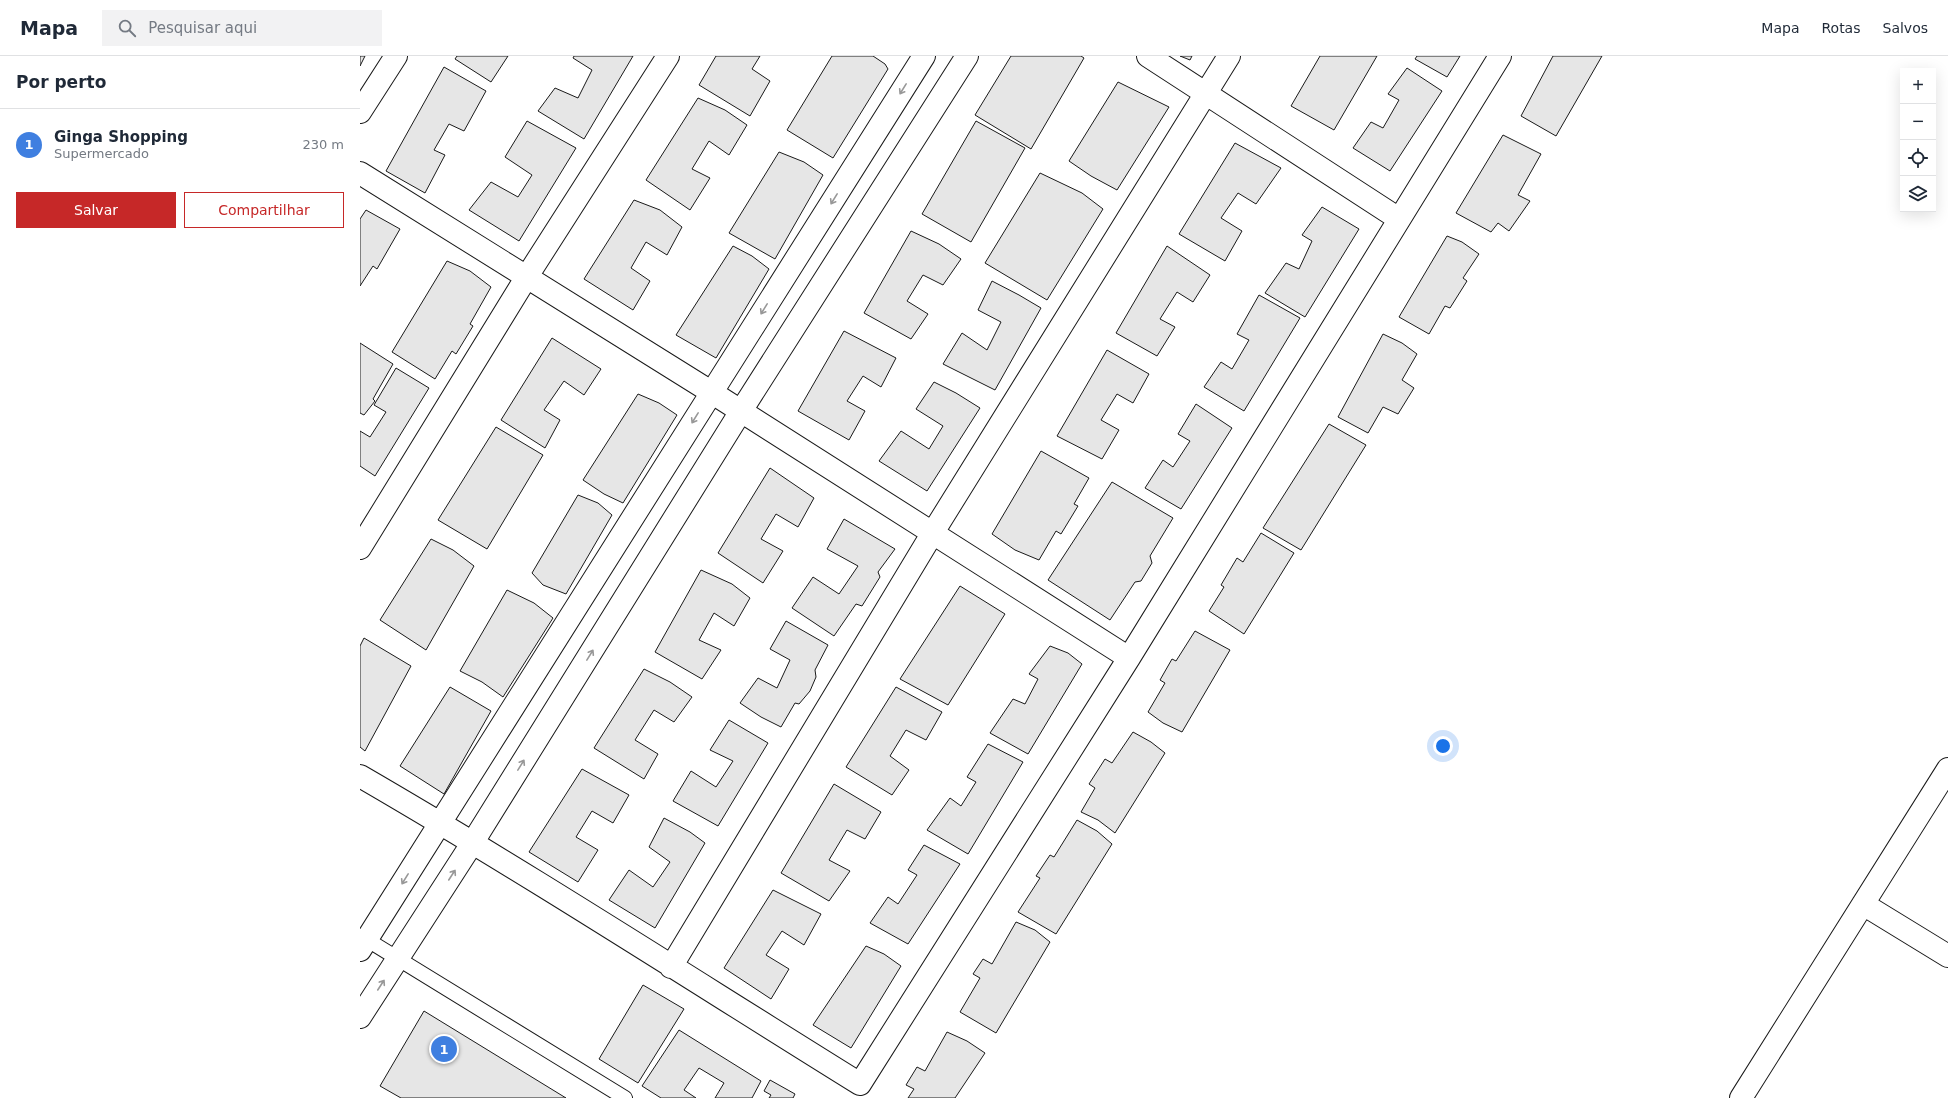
<!DOCTYPE html>
<html lang="pt">
<head>
<meta charset="utf-8">
<style>
	body { margin:0; font-family:"DejaVu Sans",sans-serif; background:#f2f2f3; color:#1f2937 }
	.controls { position:absolute; right:12px; top:12px; display:grid; overflow:hidden; border-radius:0px; box-shadow:0 4px 16px #0002 }
	.controls button { width:36px; height:36px; display:grid; place-items:center; padding:0; border:0; border-bottom:1px solid #e0e1e3; background:#fff; color:#1f2937; font:20px sans-serif }
	.you { position:absolute; left:1083px; top:690px; width:14px; height:14px; margin:-10px; border:3px solid #fff; border-radius:50%; background:#1a73e8; box-shadow:0 0 0 6px #1a73e833 }
	.badge { display:grid; place-items:center; width:26px; height:26px; border-radius:50%; background:#c62828; color:#fff; font-size:13px; font-weight:700 }
	.pin { position:absolute; translate:-50% -50%; border:2px solid #fff; box-shadow:0 1px 4px #0006 }
	.list { margin:0; padding:0; list-style:none }
	h2 { display:flex; justify-content:space-between; align-items:center; height:52px; margin:0; padding:0 16px; font-size:17px }
	h2 small { font-size:13px; font-weight:400; color:#747a83 }
	.list li { display:grid; grid-template-columns:26px 1fr auto; gap:12px; align-items:center; box-sizing:border-box; height:72px; padding:0 16px; border-top:1px solid #e0e1e3 }
	.list b { display:block; font-size:15px; white-space:nowrap }
	.list p { margin:0; font-size:13px; white-space:nowrap; color:#747a83 }
	.list em { font-size:13px; font-style:normal; color:#747a83 }
	.actions { display:flex; gap:8px; padding:12px 16px }
	.actions a { flex:1; padding:9px 0; border:1px solid #c62828; border-radius:0px; text-align:center; font-size:14px; color:#c62828 }
	.actions .main { background:#c62828; color:#fff }
	.icon { flex:none; width:22px; height:22px; fill:none; stroke:currentColor; stroke-width:2; stroke-linecap:round; stroke-linejoin:round }
	.map { position:relative; flex:none; width:1588px; height:1042px; overflow:hidden }
	header { display:flex; align-items:center; gap:24px; box-sizing:border-box; height:56px; padding:0 20px; background:#fff; border-bottom:1px solid #e0e1e3 }
	header strong { font-size:19px }
	nav { display:flex; gap:22px; margin-inline-start:auto; font-size:14px }
	.search { width:280px; height:36px; background:#f2f2f3; display:flex; align-items:center; gap:10px; box-sizing:border-box; padding:0 14px; border-radius:0px; color:#747a83; font-size:15px }
	main { display:flex }
	aside { flex:1; background:#fff }
	.map>svg:first-child { display:block }
	.building { fill:#e6e6e6; stroke:#1a1a1a }
	.lines { fill:none; stroke-linecap:round; stroke-linejoin:round }
	.lane-casing { stroke:#1a1a1a; stroke-width:16 }
	.street-casing { stroke:#1a1a1a; stroke-width:24 }
	.lane { stroke:#fff; stroke-width:14 }
	.street { stroke:#fff; stroke-width:22 }
	.oneway { stroke:#989898 }
</style>
</head>
<body>
<header>
<strong>Mapa</strong>
<div class="search"><svg class="icon" aria-label="search" viewBox="0 0 24 24"><circle cx="10" cy="10" r="6"/><path d="M15 15l6 6"/></svg>Pesquisar aqui</div>
<nav><a>Mapa</a><a>Rotas</a><a>Salvos</a></nav>
</header>
<main>
<aside>
<h2>Por perto<small></small></h2>
<ul class="list">
<li><span class="badge" style="background:#3f7fe0">1</span><div><b>Ginga Shopping</b><p>Supermercado</p></div><em>230 m</em></li>
</ul>
<div class="actions"><a class="main">Salvar</a><a>Compartilhar</a></div>
</aside>
<div class="map">
<svg width="1588" height="1042" viewBox="0 0 1588 1042">
	<rect width="100%" height="100%" fill="#fff"/>
	<path class="building" d="M0,0H5L0,10Z
		M97,0H148L131,26L95,3Z
		M214,0H273L224,83L178,55L195,32L218,42L232,14L213,2Z
		M356,0H400L392,13L410,25L390,60L339,29Z
		M472,0H513L525,8L528,13L473,102L427,74Z
		M651,0H721L724,2L671,93L615,59Z
		M820,0H832L830,4Z
		M960,0H1017L974,74L931,50Z
		M1057,0H1100L1087,21L1055,3Z
		M1193,0H1242L1196,80L1161,60Z
		M84,11L126,35L104,75L89,68L74,94L85,99L65,137L26,115Z
		M1047,12L1082,35L1030,115L993,92L1011,66L1023,72L1039,44L1028,38Z
		M758,26L809,51L757,134L731,120L709,105Z
		M338,42L365,54L387,69L369,99L349,85L332,113L350,122L330,154L286,124Z
		M167,65L216,92L159,185L109,154L131,126L158,141L172,119L145,101Z
		M616,65L665,92L611,186L562,158Z
		M1143,79L1181,98L1158,139L1170,145L1149,175L1138,167L1131,176L1096,157Z
		M875,87L921,112L896,148L878,137L861,162L882,175L865,205L819,178Z
		M419,96L444,106L463,119L415,203L369,177Z
		M680,117L722,137L743,153L687,244L625,207Z
		M274,144L300,154L322,171L307,199L286,186L271,212L290,225L273,254L224,223Z
		M962,151L999,173L945,261L905,237L926,207L939,213L952,185L942,179Z
		M6,154L40,173L17,213L13,210L0,230V163Z
		M551,175L579,188L601,203L583,229L563,219L547,245L568,258L551,283L504,257Z
		M1087,180L1102,186L1119,198L1103,222L1107,225L1090,252L1085,250L1069,278L1039,261Z
		M373,190L392,200L409,213L356,302L316,279Z
		M807,190L850,219L833,246L817,236L800,263L815,271L797,300L756,277Z
		M87,205L110,215L131,231L110,268L113,270L96,298L92,295L75,323L32,296Z
		M632,225L659,239L681,252L635,334L583,308L602,277L627,294L641,266L618,254Z
		M899,239L940,262L884,355L844,331L861,306L872,313L889,284L877,278Z
		M484,275L536,302L521,331L503,320L487,345L505,355L489,384L438,355Z
		M1023,278L1042,287L1057,298L1042,324L1054,332L1038,358L1023,351L1008,377L978,361Z
		M192,282L241,313L224,339L204,325L184,354L200,364L185,392L141,364Z
		M0,287L33,308L13,343L15,345L4,359L0,357Z
		M747,294L789,318L773,347L757,338L741,364L759,374L742,403L697,380Z
		M36,312L69,332L15,420L0,410V375L10,381L26,356L14,349Z
		M574,326L596,337L620,352L567,435L519,405L541,375L569,393L583,370L556,353Z
		M278,338L299,347L317,359L263,447L244,438L223,424Z
		M836,348L872,372L821,453L785,432L803,404L813,411L830,385L818,378Z
		M969,368L1006,389L941,494L903,472Z
		M136,371L183,399L127,493L78,464Z
		M681,395L729,422L714,448L718,450L701,478L696,475L679,504L655,494L632,478Z
		M410,412L454,442L438,471L416,458L401,483L423,495L403,527L358,497Z
		M752,426L813,462L790,500L792,507L781,525L775,526L750,564L688,524Z
		M218,439L238,447L252,459L206,538L183,529L172,517Z
		M484,463L535,493L518,516L520,521L502,550L496,548L474,580L432,552L453,521L479,538L498,510L467,493Z
		M901,477L934,497L884,578L849,555L864,531L861,529L877,502L883,506Z
		M71,483L93,494L114,510L66,594L20,564Z
		M341,514L372,528L390,542L374,570L354,557L339,584L361,594L342,623L295,596Z
		M600,530L645,558L588,649L540,623Z
		M147,534L174,547L193,562L143,641L122,626L100,615Z
		M426,565L468,589L455,614L456,621L450,635L439,648L435,647L421,671L401,661L380,647L398,622L417,632L430,604L410,593Z
		M835,575L870,594L822,676L803,667L788,656L805,627L800,624L812,603L816,605Z
		M4,582L51,610L5,695L0,691V590Z
		M690,590L708,597L722,608L668,698L630,677L653,643L665,648L678,623L669,618Z
		M284,613L310,626L332,641L314,666L294,654L275,684L298,698L284,723L234,692Z
		M90,631L131,655L84,738L40,710Z
		M536,631L582,656L566,684L546,674L530,700L549,714L532,739L486,711Z
		M369,664L408,687L358,770L313,745L331,715L356,731L373,705L350,694Z
		M773,676L791,686L805,697L755,777L738,764L721,756L735,732L729,728L745,703L752,707Z
		M628,688L663,706L608,798L567,774L590,742L601,750L616,726L607,721Z
		M222,713L269,739L253,767L232,755L216,781L238,794L218,826L169,796Z
		M474,728L521,756L505,783L487,774L469,804L490,815L469,845L421,817Z
		M304,762L330,776L345,787L295,872L249,844L269,814L293,831L310,806L289,791Z
		M717,764L737,775L752,788L696,878L658,856L680,822L676,820L690,799L694,801Z
		M564,789L600,808L548,888L510,867L528,841L538,848L557,819L548,814Z
		M413,834L461,858L444,889L422,875L406,899L429,913L411,943L364,912Z
		M656,866L675,874L690,886L636,977L600,956L620,922L613,918L623,903L632,908Z
		M506,890L524,898L541,910L491,992L453,969Z
		M283,929L324,953L278,1027L239,1003Z
		M64,955L206,1042H41L20,1030Z
		M319,974L401,1025L392,1042H355L364,1027L339,1012L324,1034L336,1042H301L282,1030Z
		M587,976L607,985L625,997L595,1042H548L554,1033L546,1029L557,1011L565,1015Z
		M410,1024L435,1038L433,1042H409L411,1039L404,1035Z"/>
	<g class="lines">
		<g class="lane-casing">
			<path id="lane" d="M1,880L265,1042"/>
		</g>
		<g class="street-casing">
			<path id="street" d="M788,0L1039,163
				M0,56L36,0
				M0,117L351,336L769,602
				M0,492L166,222L308,0
				M0,720C169,818 334,925 500,1028L769,602L1140,0
				M1503,848L1588,900
				M0,894L564,0
				M311,911L572,478L869,0
				M0,961L113,786L381,355L607,0
				M1381,1042L1588,713"/>
		</g>
		<use href="#lane" class="lane"/>
		<use href="#street" class="street"/>
	</g>
	<defs><path id="oneway-shaft" d="M-6 0H5M1.5-3L5.5 0L1.5 3" fill="none" stroke-width="1.6" stroke-linecap="round" stroke-linejoin="round"/></defs>
	<g class="oneway">
		<use href="#oneway-shaft" transform="translate(543 33) rotate(122)"/>
		<use href="#oneway-shaft" transform="translate(474 143) rotate(122)"/>
		<use href="#oneway-shaft" transform="translate(404 253) rotate(122)"/>
		<use href="#oneway-shaft" transform="translate(335 362) rotate(122)"/>
		<use href="#oneway-shaft" transform="translate(230 599) rotate(-58)"/>
		<use href="#oneway-shaft" transform="translate(161 709) rotate(-58)"/>
		<use href="#oneway-shaft" transform="translate(92 819) rotate(-57)"/>
		<use href="#oneway-shaft" transform="translate(45 823) rotate(122)"/>
		<use href="#oneway-shaft" transform="translate(21 929) rotate(-57)"/>
	</g>
</svg>
<div class="controls">
<button>+</button>
<button>−</button>
<button><svg class="icon" aria-label="locate" viewBox="0 0 24 24"><circle cx="12" cy="12" r="6"/><path d="M12 2v4M12 18v4M2 12h4M18 12h4"/></svg></button>
<button><svg class="icon" aria-label="layers" viewBox="0 0 24 24"><path d="M12 4l9 5-9 5-9-5zM3 14l9 5 9-5"/></svg></button>
</div>
<div class="you"></div>
<div class="pin badge" style="left:84px;top:993px;background:#3f7fe0">1</div>
</div>
</main>
</body>
</html>
